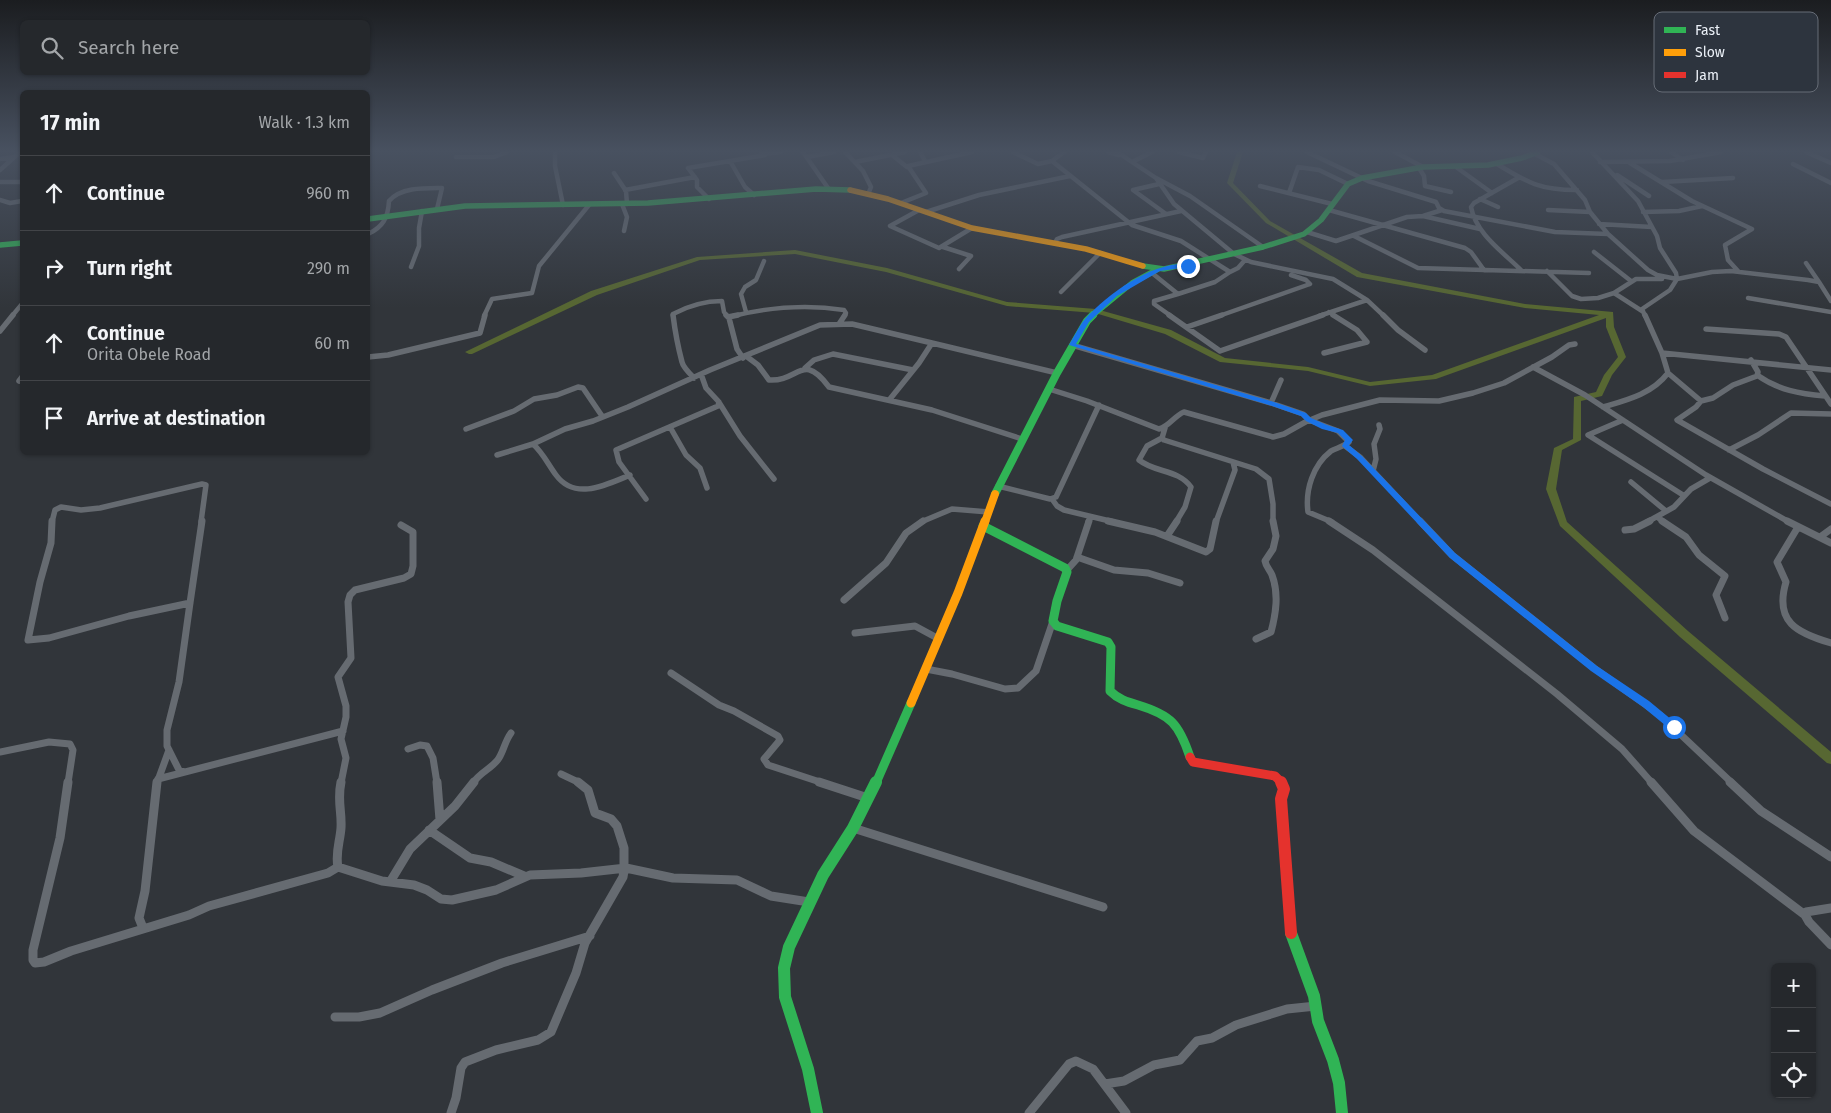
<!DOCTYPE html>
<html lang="en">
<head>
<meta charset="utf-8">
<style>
	body { margin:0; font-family:"Fira Sans",sans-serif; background:#2d3034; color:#f1f3f6 }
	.controls { position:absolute; right:15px; bottom:15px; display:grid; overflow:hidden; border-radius:8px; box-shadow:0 1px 4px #0004 }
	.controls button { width:45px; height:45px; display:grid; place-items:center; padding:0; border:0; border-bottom:1px solid #424448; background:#25282c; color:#f1f3f6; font:25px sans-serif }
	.stop { position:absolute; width:15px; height:15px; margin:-11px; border:4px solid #1a73e8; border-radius:50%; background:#fff }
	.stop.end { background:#1a73e8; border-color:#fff; box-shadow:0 1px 5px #0008 }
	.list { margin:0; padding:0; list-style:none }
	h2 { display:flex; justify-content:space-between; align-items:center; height:65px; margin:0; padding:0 20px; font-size:21px }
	h2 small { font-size:16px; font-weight:400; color:#a3a6a9 }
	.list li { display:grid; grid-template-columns:32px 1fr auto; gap:15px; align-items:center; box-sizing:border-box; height:75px; padding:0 20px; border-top:1px solid #424448 }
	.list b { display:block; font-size:19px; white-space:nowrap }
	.list p { margin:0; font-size:16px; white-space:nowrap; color:#a3a6a9 }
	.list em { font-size:16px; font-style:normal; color:#a3a6a9 }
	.icon { flex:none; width:28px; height:28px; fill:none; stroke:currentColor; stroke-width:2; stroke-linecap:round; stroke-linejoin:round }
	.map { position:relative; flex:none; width:1831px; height:1113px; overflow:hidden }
	.search { position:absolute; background:#25282c; box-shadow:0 1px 4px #0004; left:20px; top:20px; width:350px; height:55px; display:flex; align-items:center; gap:12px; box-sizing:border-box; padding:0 18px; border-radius:8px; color:#a3a6a9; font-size:19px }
	.panel { position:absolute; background:#25282c; box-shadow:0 1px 4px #0004; left:20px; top:90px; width:350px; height:365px; border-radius:8px }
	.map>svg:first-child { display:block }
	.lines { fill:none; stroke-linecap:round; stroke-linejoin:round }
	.river { fill:#576732; fill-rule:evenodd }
	.street-far3 { stroke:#666b71; stroke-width:4.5 }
	.street-far2 { stroke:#666b71; stroke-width:5.5 }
	.street-far1 { stroke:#666b71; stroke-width:7 }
	.street { stroke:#666b71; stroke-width:9 }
	.fast-far3 { stroke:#30b455; stroke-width:5.5 }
	.fast-far2 { stroke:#30b455; stroke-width:8 }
	.fast-far1 { stroke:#30b455; stroke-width:9 }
	.fast { stroke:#30b455; stroke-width:12 }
	.slow-far2 { stroke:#ff9f0a; stroke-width:5.5 }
	.slow-far1 { stroke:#ff9f0a; stroke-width:8 }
	.slow { stroke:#ff9f0a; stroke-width:9 }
	.jam-far1 { stroke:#e5322d; stroke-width:9 }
	.jam { stroke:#e5322d; stroke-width:12 }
	.route { fill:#1a73e8 }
	.key { fill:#2d343e; stroke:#666c76; stroke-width:1 }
	.key-label { font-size:14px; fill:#ebf0f7 }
</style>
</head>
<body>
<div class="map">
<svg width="1831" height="1113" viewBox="0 0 1831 1113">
	<rect width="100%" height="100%" fill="#31353a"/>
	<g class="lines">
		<path class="river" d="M1237,152H1243L1233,183L1270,221L1362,273L1525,304L1613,312L1614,327L1626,357L1612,375L1602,396L1581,401V440L1562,450L1556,489L1567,522L1688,631L1831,752V764L1827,763L1680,637L1560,526L1546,489L1554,448L1573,439L1574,397L1596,392L1604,375L1618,357L1606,327V318L1436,379L1370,386L1308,371L1220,362L1165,334L1095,313L1007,306L886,272L795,254L700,260L597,295L472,354H469L465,352L591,291L697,257L795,250L887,268L1007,302L1096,309L1171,330L1225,358L1308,367L1370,382L1432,375L1599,315L1525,308L1357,277L1266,223L1227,183Z"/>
		<path class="street-far3" d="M555,152V166L563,205
			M803,152L828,188
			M845,152L863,171L871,187L869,192
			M920,152L925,161
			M1013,152L1038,164L1052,161
			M1064,152L1052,161L1132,225L1181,241L1230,272L1215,282L1178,294
			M1108,152L1119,155
			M1117,152L1156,178L1190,196L1263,247
			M1179,152L1203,158L1206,152
			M1307,152L1368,181L1436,202L1439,208L1444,211L1555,232L1608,234
			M1395,152L1423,167
			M1592,152L1638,201L1657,236L1660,248L1676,273L1677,279L1670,290L1642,309L1645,316
			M1671,152L1683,160
			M1806,152L1831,163
			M761,154L781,152
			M1535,154L1554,164L1585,200L1590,212L1608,234L1648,270L1657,275L1677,279L1712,272L1731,271L1808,280L1819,282L1831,301
			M892,155L907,167
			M456,157H494L507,152
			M807,157L834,152
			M0,159L14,157
			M730,161L745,187L754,195
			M855,162L905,152
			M1132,162L1152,152
			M1600,162L1670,161L1721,152
			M1630,163L1692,201L1752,229L1725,245L1728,260L1738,271
			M1497,164C1528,183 1540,190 1577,190
			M1793,164L1831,183
			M1456,167L1492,193
			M1419,168L1424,176L1425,186L1451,192
			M0,170L20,152
			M614,173L626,191L627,204
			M1617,175L1649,196
			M1156,178L1174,204L1234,254L1251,262L1333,279L1367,300
			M1518,178L1474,203L1471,207C1476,234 1503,252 1522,271
			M0,182H22
			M1662,182L1733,178
			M1159,184L1133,190L1166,214
			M1260,186L1332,204
			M625,190L695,177
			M1289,193L1298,167L1319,170L1348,184
			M709,199L697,187V180L688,168L765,155
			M1480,199L1498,207
			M0,200L10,203L22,201
			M901,203L926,193L908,166L972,152
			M622,204L627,217L624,231
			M919,210L890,226L939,248L972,228
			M1329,210L1465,248L1471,252L1484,270
			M1548,210L1590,212
			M926,212L979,195L1070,176
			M1643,212L1679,211L1702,206
			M1423,216L1480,229
			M1599,224L1652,227
			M1307,232L1336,241L1407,217L1423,216L1442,210
			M368,234C383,227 388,218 389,201C401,187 425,188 442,188L437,209
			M1354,236L1418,268L1589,273
			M1055,243L1057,239L1062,237L1181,211
			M943,247L971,256L959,269
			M1594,252L1631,281
			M1806,263L1819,282
			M411,267L419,246V228L422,211
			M1547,271L1572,296L1581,299L1598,298L1614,293L1636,279H1662
			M1230,272L1238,268L1245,260
			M1152,273L1178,294L1154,301V304L1171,316
			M1291,275L1306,280L1310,284
			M1061,292L1100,253
			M1614,293L1642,311
			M1748,298L1831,312
			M746,312L741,294L745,287L756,280L764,261
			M1329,312L1335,316
			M12,316L22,304
			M484,316L492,299L532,293L539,266L589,205
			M673,316V314C688,306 705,301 722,301L724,312L727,316
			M733,316C770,307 806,304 844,310L846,313L844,316
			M1219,316L1310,284
			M1319,316L1367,300L1384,316"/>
		<path class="street-far2" d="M673,315C675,331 678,347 682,362C683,367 690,374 694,378
			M726,315L729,318L737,349L743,358
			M1169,315L1220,351L1323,315
			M1383,315L1398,330L1425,350
			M728,317L738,315
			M839,324L845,315
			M1187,327L1222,315
			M1706,329L1779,334L1786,337L1831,404
			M0,331L13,315
			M1324,353L1367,342L1357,330L1333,315
			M1662,353L1831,370
			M746,356L758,365L769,380C799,382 802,351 829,387L932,410L1022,439
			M368,357L388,355L480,333L485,315
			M1751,360L1758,372L1757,376L1733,385L1713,398L1701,401L1696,407L1677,420L1763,469L1831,504
			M1533,367L1585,395L1706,475L1789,522
			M805,368L814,360L833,354L913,370
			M1668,373L1701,401
			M1757,375C1778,390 1800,394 1825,396
			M19,381L22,377
			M1049,389L1087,401L1159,429C1170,426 1174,416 1184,412L1273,437L1284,434L1309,420L1303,414L1271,403L1072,345
			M890,399L919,363L932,343L1057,373
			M1271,403L1281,380
			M720,404L740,436L774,479
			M1603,407C1627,400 1652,394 1668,373L1662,353L1645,315
			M1309,420L1338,431L1349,442C1344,446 1337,448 1331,451C1313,465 1305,490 1308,512L1332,522
			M1310,420L1322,415L1380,400L1439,401L1473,393L1504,383L1552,357L1569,345L1575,344
			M1623,420L1588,435L1683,495
			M670,427L686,455L700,468L707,488
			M1165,428L1162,438L1164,440L1256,469L1269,479L1273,504V522
			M466,429L514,411L534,399L557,395L578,387L583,388L602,416
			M1162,438L1147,446L1139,460C1155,473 1178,469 1191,487L1185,507L1176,522
			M533,444C543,453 548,464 556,475C575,501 606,485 630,475
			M1345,446L1360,457L1421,522
			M1729,450L1758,435L1791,413L1831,414
			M497,455L533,444L565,429L593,421L628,407L710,370L820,325L852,324L932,343
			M1373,471L1376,459L1374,444L1380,429L1379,425
			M1631,482L1666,511
			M998,486L1050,499L1056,497L1099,405
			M646,499L619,462L616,450L718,406L719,402L706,388L701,374
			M1052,499L1057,506L1064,510L1114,522
			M1657,517L1664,522
			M52,522L55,510L61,507L81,510L100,508L202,484L206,485L201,522
			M921,522L952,509L989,512
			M1088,522L1090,517
			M1216,522L1235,470L1233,462
			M1647,522L1674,507L1691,489L1710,478"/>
		<path class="street-far1" d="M52,521L51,543L40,582L28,640L49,638L129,616L190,603
			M1108,521L1155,532L1206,552L1210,549L1216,521
			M1329,521L1373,550L1557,694L1622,749L1652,783
			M1420,521L1452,555L1594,668L1660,715L1732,783
			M1662,521L1686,537L1699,555L1725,576L1716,595L1725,618
			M1787,521L1831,543
			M1798,527L1777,562L1786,582C1774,622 1797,633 1831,643
			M1625,530L1634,529L1650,521
			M1167,536L1177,521
			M1820,537L1831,529
			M1077,557L1114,570L1148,573L1180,583
			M1067,570L1076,560L1089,521
			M844,600L886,563L906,533L923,521
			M190,603L202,521
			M855,633L915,626L939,639
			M1256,639L1271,632C1276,613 1279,594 1272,575C1270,570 1266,567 1265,561L1273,549L1276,536L1273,521
			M926,669L952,674L1005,689L1018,688L1036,671L1053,621
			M671,673L719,705L734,711L778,736L780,740L764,759L768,765L823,783
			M408,749L420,745L427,746L433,758L437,783
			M0,752L49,742L70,744L73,750L68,783
			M185,772L179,770L167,746V730L179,682L190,603
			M561,774L580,783
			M158,779L343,731
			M157,783L169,750
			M341,783L346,758L341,739L346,717V706L338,677L351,658L348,602L350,595L355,590L404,578L411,574L413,566V532L401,525
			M473,783C480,772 493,768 499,758C504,750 505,741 511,733"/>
		<path class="street" d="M68,782L60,838L33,950V960L35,963L44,962L71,951L189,915L209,906L328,873L338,867
			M437,782L440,820
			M819,782L868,798
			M1651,782L1694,831L1805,915
			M1730,782L1761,811L1831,857
			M853,828L1103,907
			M429,830L470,858L491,862L524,876
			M338,867L382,881L414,885L427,890L441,899L452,900L496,890L530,875L581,873L626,868L673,878L737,880L771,896L809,902
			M338,867C335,853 340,842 341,828C342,811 337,801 341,782
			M390,882L410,849L455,806L474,782
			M1831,908L1806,912L1805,915L1809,922L1831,945
			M143,928L139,918L145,891L157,782
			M335,1017H359L380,1013L432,990L502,963L590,936
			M1105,1084L1124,1081L1154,1065L1180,1060L1197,1041L1212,1038L1236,1025L1287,1009L1316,1006
			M451,1113L456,1098L461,1068L465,1062L496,1050L538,1040L551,1032L576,973L585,943L623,877L624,871V848L617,826L611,819L595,813L588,790L578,782
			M1029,1113L1069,1064L1076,1061L1093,1069L1126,1113"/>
		<path class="fast-far3" d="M368,219L465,206L648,203L816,189L850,190
			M0,245L22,243
			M1143,266L1164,269L1263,247L1304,234L1321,220L1348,184L1362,178L1423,167L1488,165L1522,158L1538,152
			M1092,316L1132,283L1158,269"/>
		<path class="fast-far2" d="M995,494L1057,373L1087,321L1093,315"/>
		<path class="fast-far1" d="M983,526L1065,568L1067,572L1057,601L1053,621L1057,626L1108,642L1111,647L1110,691C1118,699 1127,702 1138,705C1171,715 1179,724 1190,757
			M876,783L911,703"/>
		<path class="fast" d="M1291,933L1314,996L1318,1021L1333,1060L1339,1083L1342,1113
			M817,1113L808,1069L785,997L784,968L789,947L823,875L853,828L876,782"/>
		<path class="slow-far2" d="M850,190L888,199L972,228L1086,249L1143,266"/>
		<path class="slow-far1" d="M985,522L995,494"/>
		<path class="slow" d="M911,703L958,593L985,521"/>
		<path class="jam-far1" d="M1190,757L1193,762L1275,776L1282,783"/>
		<path class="jam" d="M1281,782L1284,789L1281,799L1291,933"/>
	</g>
	<linearGradient id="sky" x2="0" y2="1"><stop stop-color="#1b1d20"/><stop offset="0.49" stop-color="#485160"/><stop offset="1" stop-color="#485160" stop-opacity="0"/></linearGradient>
	<rect width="1831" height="308" fill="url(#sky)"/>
	<path class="route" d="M1190,264L1188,267L1160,271L1117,296L1089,322L1076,344L1274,402L1306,413L1311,418L1327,425L1343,430L1353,440L1349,445L1362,456L1455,553L1597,666L1649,701L1678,725V730H1671L1643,707L1591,671L1450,558L1357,459L1343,447L1342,446L1345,440L1338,433L1322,429L1306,421L1301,416L1269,405L1069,345C1074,337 1079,326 1085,319C1110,292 1153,261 1190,264Z"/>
	<rect x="1654" y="12" width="164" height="80" rx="8" class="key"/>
	<rect x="1664" y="27" width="22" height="6" fill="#30b455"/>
	<rect x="1664" y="49" width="22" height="7" fill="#ff9f0a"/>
	<rect x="1664" y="72" width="22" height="6" fill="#e5322d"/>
	<g class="key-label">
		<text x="1695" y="35">Fast</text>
		<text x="1695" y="57">Slow</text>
		<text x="1695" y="80">Jam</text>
	</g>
</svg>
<div class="controls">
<button>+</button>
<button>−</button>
<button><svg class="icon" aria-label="locate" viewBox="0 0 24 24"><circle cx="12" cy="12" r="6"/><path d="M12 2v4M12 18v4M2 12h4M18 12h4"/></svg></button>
</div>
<div class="stop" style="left:1674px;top:727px"></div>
<div class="stop end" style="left:1188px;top:266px"></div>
<div class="search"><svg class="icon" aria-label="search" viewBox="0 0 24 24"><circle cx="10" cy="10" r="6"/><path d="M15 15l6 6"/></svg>Search here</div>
<section class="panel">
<h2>17 min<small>Walk · 1.3 km</small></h2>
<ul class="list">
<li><svg class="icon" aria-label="ahead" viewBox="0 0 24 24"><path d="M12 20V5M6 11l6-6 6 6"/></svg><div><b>Continue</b></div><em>960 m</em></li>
<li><svg class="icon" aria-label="right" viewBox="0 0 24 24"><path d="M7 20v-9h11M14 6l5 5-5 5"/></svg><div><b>Turn right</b></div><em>290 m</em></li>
<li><svg class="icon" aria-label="ahead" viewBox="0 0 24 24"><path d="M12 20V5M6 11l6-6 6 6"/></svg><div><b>Continue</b><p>Orita Obele Road</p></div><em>60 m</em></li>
<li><svg class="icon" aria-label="arrive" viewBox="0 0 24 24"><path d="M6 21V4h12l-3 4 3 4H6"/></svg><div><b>Arrive at destination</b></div></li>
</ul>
</section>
</div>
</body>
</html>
